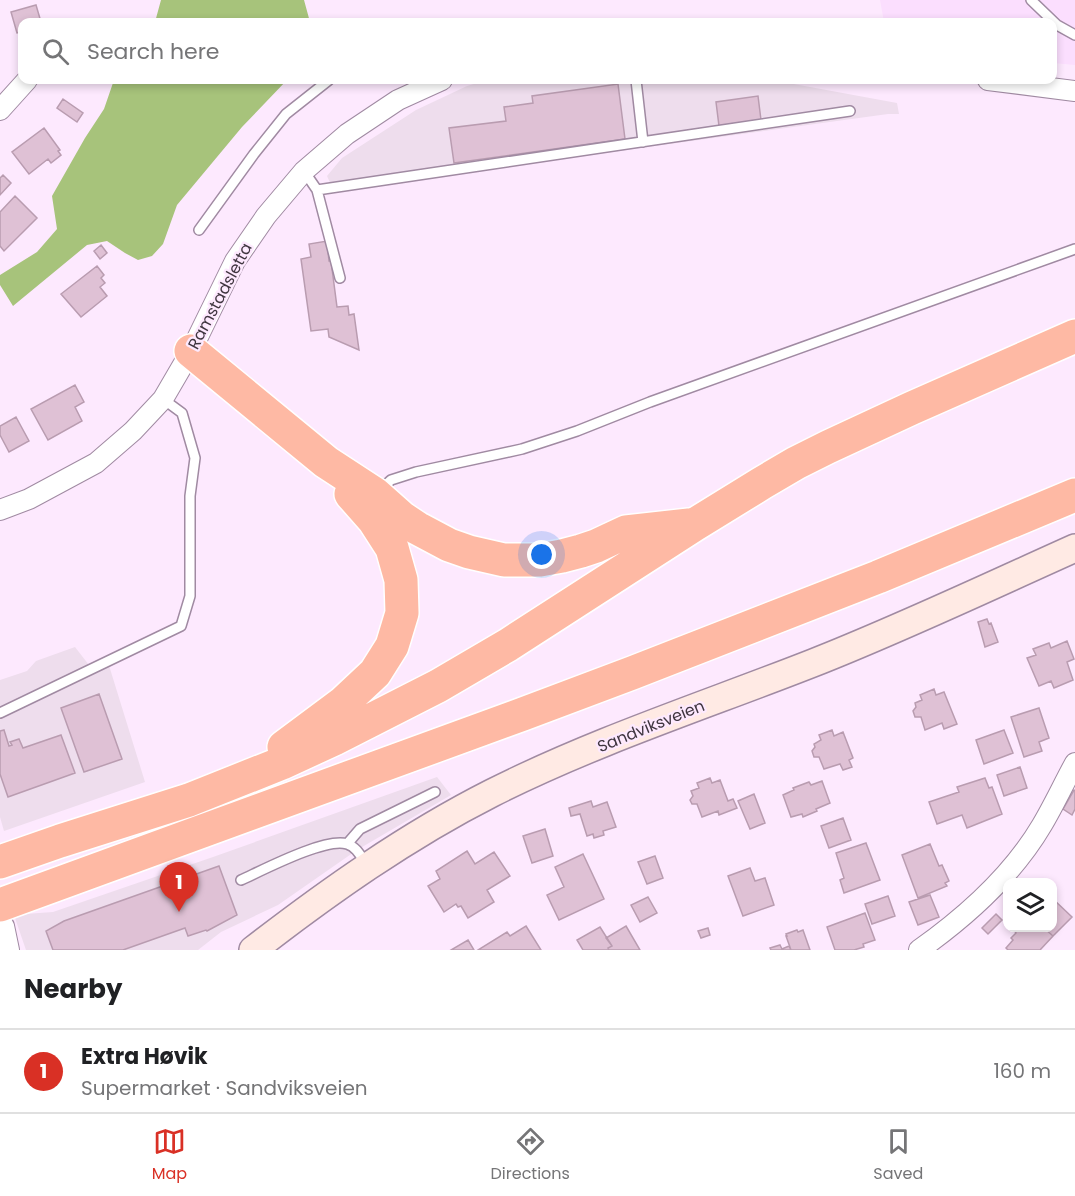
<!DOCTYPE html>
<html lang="en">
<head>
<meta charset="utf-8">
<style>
	body { margin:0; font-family:Poppins,sans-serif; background:#f6f6f6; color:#202124 }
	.controls { position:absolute; right:18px; bottom:18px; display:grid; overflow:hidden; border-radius:12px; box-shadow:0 3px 9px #0003 }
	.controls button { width:54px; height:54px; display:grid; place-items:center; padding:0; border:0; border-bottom:2px solid #e0e0e0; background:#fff; color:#202124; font:30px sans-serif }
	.you { position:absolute; left:542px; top:555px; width:21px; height:21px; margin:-15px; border:4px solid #fff; border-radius:50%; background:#1a73e8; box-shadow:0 0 0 9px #1a73e833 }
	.badge { display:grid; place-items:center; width:39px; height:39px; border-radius:50%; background:#d93025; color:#fff; font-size:20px; font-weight:700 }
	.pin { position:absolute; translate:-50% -50px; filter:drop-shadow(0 2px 3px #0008) }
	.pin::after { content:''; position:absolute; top:32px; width:21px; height:18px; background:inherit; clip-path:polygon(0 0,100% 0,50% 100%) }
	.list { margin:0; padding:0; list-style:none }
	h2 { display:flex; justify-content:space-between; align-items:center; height:78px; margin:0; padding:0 24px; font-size:26px }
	h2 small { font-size:20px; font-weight:400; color:#757577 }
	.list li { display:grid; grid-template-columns:39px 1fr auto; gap:18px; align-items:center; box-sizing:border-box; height:84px; padding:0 24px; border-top:2px solid #e0e0e0 }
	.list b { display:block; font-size:22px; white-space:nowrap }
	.list p { margin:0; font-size:20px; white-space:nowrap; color:#757577 }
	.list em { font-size:20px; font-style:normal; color:#757577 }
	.icon { flex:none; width:33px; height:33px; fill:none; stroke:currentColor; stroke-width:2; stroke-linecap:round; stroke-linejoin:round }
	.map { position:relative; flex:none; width:1075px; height:950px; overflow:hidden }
	.search { position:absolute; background:#fff; box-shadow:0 3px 9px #0003; left:18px; right:18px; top:18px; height:66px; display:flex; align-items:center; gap:15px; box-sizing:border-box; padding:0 21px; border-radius:12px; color:#757577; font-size:22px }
	.sheet { height:162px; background:#fff }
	nav { display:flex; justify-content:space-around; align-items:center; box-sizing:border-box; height:84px; border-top:2px solid #e0e0e0; background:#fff; font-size:16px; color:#757577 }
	nav a { display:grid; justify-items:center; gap:3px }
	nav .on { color:#d93025 }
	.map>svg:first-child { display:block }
	.commercial { fill:#eedded }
	.built { fill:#fbdefe }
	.forest { fill:#a7c37b }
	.building { fill:#dfc1d5; stroke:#b99cb0; stroke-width:1.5 }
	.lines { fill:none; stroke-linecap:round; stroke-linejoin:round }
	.lane-casing { stroke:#a08aa2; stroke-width:12 }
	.street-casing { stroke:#a08aa2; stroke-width:22 }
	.secondary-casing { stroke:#a08aa2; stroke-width:30 }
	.highway-casing { stroke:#fff; stroke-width:36 }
	.lane { stroke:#fff; stroke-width:9 }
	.street { stroke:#fff; stroke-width:20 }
	.secondary { stroke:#ffeae4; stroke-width:27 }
	.highway { stroke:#feb9a4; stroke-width:33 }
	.labels { text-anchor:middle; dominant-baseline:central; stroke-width:4.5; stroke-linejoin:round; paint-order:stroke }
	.street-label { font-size:16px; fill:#403640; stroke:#fde9fe }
</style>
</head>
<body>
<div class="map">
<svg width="1075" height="950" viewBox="0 0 1075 950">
	<rect width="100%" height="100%" fill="#fde9fe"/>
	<path class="commercial" d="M487,80H772L897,103L899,114H888L480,170L332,187L327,176L342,158L416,110L467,86Z
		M75,647L89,665L107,659L145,782L4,831L0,817V680L27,671L36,661Z
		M437,777L451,795L357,850L278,905L221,932L198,950H26L15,918L25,914L53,912L213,857Z"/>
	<path class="built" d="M880,0H1075V65L1053,63L1052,22H884Z"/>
	<path class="forest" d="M161,0H304L310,22H155Z
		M114,80H287L242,127L177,205L163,244L152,256L138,260L125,253L107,241L87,245L13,306L0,285V275L37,252L57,229L52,196L85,138L104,109Z"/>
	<path class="building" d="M36,5L41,22H22V32L17,33L11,12Z
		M618,84L625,139L454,163L449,128L506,121L504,107L533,103L532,96Z
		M758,96L761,120L719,126L716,102Z
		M63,99L83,113L77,122L57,108Z
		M44,128L60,150L58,151L61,155L51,163L48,159L29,174L12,152Z
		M3,175L11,183L0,195V178Z
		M15,196L37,218L4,251L0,246V212Z
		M327,241L329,261H331L337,307L348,306L349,315L354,314L359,350L329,337L328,329L311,331L301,259L311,257L309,244Z
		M101,245L107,253L100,259L94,251Z
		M97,266L104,275L101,278L105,283L100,287L107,296L81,317L61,294Z
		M75,385L84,402L75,407L82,421L48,440L31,409Z
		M16,417L29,441L9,452L0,435V426Z
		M987,619L989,624L991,623L998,642L985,647L978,622Z
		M1067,641L1074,659L1067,662L1073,680L1054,688L1051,681L1039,686L1027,658L1036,655L1033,649L1049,643L1051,648Z
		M934,689L936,695L944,692L957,724L944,729L942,723L925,730L921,717H915L913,711L916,707L915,703L922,700L920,695Z
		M99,694L122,759L84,772L61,708Z
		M1039,708L1049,738L1039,742L1042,751L1024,757L1011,717Z
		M4,730L9,746L12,745L10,742L19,739L23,748L61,735L75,773L8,797L0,774V731Z
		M832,730L834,736L843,732L853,758L849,760L852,767L843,770L840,764L824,769L819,757H814L812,751L815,747L814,744L821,740L819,735Z
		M1004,730L1013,753L984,764L976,740Z
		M1020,767L1027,788L1004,796L997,775Z
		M710,778L712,783L720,780L728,801L733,799L737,808L719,815L718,811L702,817L697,804H692L690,800L693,796L691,791L699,788L697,783Z
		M985,778L989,788L992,787L1002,814L967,828L962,815L937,824L929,802L959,792L957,787Z
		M822,781L830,803L816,809L817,811L803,817L802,814L791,817L783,795L794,790L793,788L809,782L811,785Z
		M1074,790L1075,791V809L1072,815L1063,809Z
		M754,794L765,823L750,829L738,801Z
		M591,801L593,807L607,802L616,827L603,831L604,835L594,838L593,834L587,836L580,814L571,816L569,808Z
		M843,818L851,840L829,848L821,826Z
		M545,829L553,856L532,863L523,836Z
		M866,843L880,880L844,893L840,880L844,878L836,853Z
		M930,844L939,866L942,865L949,881L945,883L947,886L918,898L902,855Z
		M467,851L475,864L494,852L510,876L487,890L494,902L468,918L461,906L458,907L456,904L444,912L428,886L440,879L436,871Z
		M583,854L604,899L559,920L547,895L564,887L555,867Z
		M655,856L663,878L647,884L638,862Z
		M219,866L237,915L207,931L206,930L188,936L185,928L123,950H53L46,931L64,921Z
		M750,868L755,881L765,878L774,905L743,916L728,876Z
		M930,895L939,917L918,925L909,902Z
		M888,896L895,916L872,924L865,904Z
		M648,897L657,913L640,922L631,905Z
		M1052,898L1072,917L1053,936L1044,928H1052Z
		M865,913L875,940L863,944L864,947L854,950H835L827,927Z
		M996,914L1002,920L988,934L982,928Z
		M526,926L541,950H478L507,932L510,936Z
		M626,926L640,950H609L608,948L612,946L606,938Z
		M600,927L612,946L608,948L609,950H583L577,940Z
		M708,928L710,935L701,938L698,931Z
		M1016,928H1044L1053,936L1040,950H1008L1006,948L1013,940L1011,938L1016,933L1014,930Z
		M797,930L798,932L803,930L810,950H791L786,936H787L786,934Z
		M468,940L474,950H451Z
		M780,945L782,949L789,946L791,950H771L770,948Z"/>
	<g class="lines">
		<g class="lane-casing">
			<path id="lane" d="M1031,0L1057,25L1075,35
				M636,80L643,142
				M304,171L317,190L340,278
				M317,190L850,111
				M199,230L254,154L286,114L329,80
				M379,491L391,480L416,472L522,449L577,431L650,402L1075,249
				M0,713L181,626L190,596V496L195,458L182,413L163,399
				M347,844L360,829L435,792
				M241,880C263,870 326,837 347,844C357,847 361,857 366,864"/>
		</g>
		<g class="street-casing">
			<path id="street" d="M988,80L1075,91
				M0,110L27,80
				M0,510L29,499L96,463L133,431L163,399L191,351L235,261L266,216L304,171L347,134L398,100L442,80
				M4,926L9,950
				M919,950C967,916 1012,876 1042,825C1054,805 1064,783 1075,763"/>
		</g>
		<g class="secondary-casing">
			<path id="secondary" d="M253,950C328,892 407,836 492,793C595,741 706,705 813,663C902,628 988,587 1075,548"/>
		</g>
		<g class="highway-casing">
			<path id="highway" d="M191,351L326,462L375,494L402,518L417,528L449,545L469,552L504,560H540L562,556L581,551L596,546L626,532L689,525
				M284,747L343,703L375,673L392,646L402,613L401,580L392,548L374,520L351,494
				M0,862L60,841L189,800L282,763L334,739L438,686L508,645L694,525L762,483L796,463L828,447L912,408L1075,336
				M0,905L523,714L632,673L878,577L1075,495"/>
		</g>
		<use href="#lane" class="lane"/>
		<use href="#street" class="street"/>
		<use href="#secondary" class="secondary"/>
		<use href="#highway" class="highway"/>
	</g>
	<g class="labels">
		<g class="street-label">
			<text transform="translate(220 296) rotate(-62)">Ramstadsletta</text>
			<text transform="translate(651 726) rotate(-22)">Sandviksveien</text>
		</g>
	</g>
</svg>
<div class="controls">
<button><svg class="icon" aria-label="layers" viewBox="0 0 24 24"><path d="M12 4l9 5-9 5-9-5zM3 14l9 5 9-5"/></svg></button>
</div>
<div class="you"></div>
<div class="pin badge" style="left:179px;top:912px">1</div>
<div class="search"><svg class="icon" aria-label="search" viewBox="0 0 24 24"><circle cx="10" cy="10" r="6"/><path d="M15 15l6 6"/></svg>Search here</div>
</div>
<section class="sheet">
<h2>Nearby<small></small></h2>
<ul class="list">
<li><span class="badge">1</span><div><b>Extra Høvik</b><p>Supermarket · Sandviksveien</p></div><em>160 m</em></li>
</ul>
</section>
<nav>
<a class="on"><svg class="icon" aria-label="map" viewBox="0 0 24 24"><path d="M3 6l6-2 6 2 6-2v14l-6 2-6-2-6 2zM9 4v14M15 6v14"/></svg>Map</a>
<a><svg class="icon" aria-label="directions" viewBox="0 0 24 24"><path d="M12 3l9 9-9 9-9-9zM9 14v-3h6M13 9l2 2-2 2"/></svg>Directions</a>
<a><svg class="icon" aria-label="saved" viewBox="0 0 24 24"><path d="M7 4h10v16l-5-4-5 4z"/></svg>Saved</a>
</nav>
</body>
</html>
